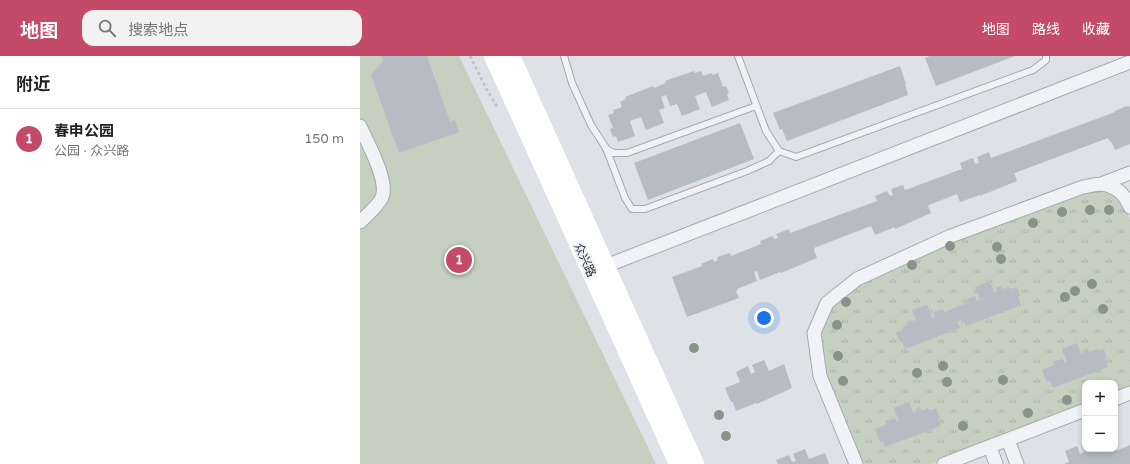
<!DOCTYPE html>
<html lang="zh">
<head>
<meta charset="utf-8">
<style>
	body { margin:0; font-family:"Varela Round","Noto Sans SC",sans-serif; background:#f2f2f2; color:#202124 }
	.controls { position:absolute; right:12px; bottom:12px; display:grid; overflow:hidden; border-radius:8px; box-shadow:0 2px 6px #0003 }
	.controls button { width:36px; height:36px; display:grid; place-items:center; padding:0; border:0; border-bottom:1px solid #e0e0e0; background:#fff; color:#202124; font:20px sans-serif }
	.you { position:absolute; left:404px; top:262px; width:14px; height:14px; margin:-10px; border:3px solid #fff; border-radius:50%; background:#1a73e8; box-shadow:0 0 0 6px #1a73e833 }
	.badge { display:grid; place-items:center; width:26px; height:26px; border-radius:50%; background:#c34b68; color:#fff; font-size:13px; font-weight:700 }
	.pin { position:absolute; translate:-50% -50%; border:2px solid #fff; box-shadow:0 1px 4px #0006 }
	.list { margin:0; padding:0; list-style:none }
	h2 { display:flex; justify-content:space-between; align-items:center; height:52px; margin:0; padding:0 16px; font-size:17px }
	h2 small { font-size:13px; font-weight:400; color:#757577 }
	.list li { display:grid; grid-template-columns:26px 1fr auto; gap:12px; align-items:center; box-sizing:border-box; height:60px; padding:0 16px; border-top:1px solid #e0e0e0 }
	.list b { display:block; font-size:15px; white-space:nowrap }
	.list p { margin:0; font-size:13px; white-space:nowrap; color:#757577 }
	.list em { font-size:13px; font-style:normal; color:#757577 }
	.icon { flex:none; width:22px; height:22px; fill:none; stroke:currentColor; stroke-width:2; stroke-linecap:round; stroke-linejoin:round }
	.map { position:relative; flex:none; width:770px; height:408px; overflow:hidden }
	header { display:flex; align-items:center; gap:24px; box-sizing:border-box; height:56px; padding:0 20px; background:#c34b68; color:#fff }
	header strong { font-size:19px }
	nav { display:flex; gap:22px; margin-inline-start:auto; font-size:14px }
	.search { width:280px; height:36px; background:#f2f2f2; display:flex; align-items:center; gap:10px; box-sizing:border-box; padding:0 14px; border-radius:12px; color:#757577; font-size:15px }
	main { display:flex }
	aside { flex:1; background:#fff }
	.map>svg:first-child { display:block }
	.grass { fill:url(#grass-tufts) }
	.park { fill:#c5d0c0 }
	.building { fill:#b6bcc3 }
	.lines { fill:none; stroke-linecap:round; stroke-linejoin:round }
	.lane-casing { stroke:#a4a9b0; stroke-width:8 }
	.street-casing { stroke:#a4a9b0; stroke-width:15 }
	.path { stroke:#bcc0c5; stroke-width:2.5; stroke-dasharray:3 3; stroke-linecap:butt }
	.lane { stroke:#f0f2f5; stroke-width:6 }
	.street { stroke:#f0f2f5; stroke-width:13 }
	.secondary { stroke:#fff; stroke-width:18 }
	.tree { fill:#879586 }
	.labels { text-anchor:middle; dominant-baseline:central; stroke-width:4; stroke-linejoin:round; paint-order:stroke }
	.street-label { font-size:12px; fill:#28313c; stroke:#edf1f4 }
</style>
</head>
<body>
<header>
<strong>地图</strong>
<div class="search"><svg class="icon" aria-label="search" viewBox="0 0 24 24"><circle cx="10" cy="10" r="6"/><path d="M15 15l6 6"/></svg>搜索地点</div>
<nav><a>地图</a><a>路线</a><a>收藏</a></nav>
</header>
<main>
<aside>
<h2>附近<small></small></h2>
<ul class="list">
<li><span class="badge">1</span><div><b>春申公园</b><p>公园 · 众兴路</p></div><em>150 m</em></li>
</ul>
</aside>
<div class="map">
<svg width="770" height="408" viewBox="0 0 770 408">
	<defs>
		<pattern id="grass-tufts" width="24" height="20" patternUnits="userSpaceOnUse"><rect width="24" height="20" fill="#c5d0c0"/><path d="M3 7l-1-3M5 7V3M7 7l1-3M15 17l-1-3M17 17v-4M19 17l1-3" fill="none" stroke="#a9b3a6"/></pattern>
	</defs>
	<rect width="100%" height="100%" fill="#dee2e6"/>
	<path class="grass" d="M743,133L757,137L766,152L770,163V334L755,339V327H725V351L573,408H500L465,319L458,278L473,248L502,225L591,183L721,136Z"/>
	<path class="park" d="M0,0H99L296,408H0Z"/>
	<path class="building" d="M21,0H67L90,66L95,64L99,76L39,97L11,19L23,5Z
		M570,0H655L576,30L565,2Z
		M540,10L546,28H545L548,39L427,85L422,73L420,74L413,57Z
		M334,15L335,17L341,15L343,20L352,17V19L358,17L363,31L366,30L369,37L367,38L369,44L352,51L346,36L335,40L340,53L322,60L317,48L310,50L306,39L301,41L305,52L299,54L304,67L286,74L281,61L270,65L275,80L258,86L256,80L253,81L250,73L253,72L248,59L254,57L253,54L262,51L260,46L266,43L265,41L293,30L294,32L306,27L305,25Z
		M767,50L768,51L770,50V88L755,94L751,85L750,86L748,82L655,117H654L657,125L620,140V139L600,146L597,138L569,149L568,150L571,157L535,173V171L515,179L511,170L454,192L455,194H454L457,202L421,217L420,216L400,224L397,215L394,216L397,225L377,233L378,234L376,235L379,242L327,261L312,221L342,210L341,208L353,203L354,206L358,204L357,201L370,197L371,200L401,188L400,185L413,180L414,183L418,182L416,178L429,173L430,177L517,145L515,140L527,135L530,140L533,139L531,133L543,129L545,134L602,113L600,107L613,102L615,108L619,107L617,101L629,96L631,102L755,56V55Z
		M380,67L394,103L288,144L274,107Z
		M630,225L634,236L637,235L636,232L641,230L642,233L649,231L650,233L657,231L660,240L658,241L661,249L606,270L603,263L597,266L600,272L545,293L542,285L540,286L536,277L543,274L542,272L548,269L547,266L552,264L553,267L557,266L552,254L567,249L572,262L575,261L573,256L583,253L584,256L607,247L606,244L615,240L617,245L620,244L615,231Z
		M717,287L721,298L724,297L723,294L728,292L729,296L736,293L737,295L744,293L747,303H745L748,311L693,332L690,325L687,327L682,314L694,309L693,306L702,303L704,307L707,306L702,293Z
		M404,304L409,315L424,308L432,332L397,348L396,347L376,355L373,346H371L365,332L380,326L376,316L388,310L391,318L395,316L392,309Z
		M549,346L553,357L556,356L555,353L560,351L562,355L568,352L569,355L576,352L580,362H578L581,370L525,391L523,385L520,386L515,373L527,368L525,365L535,362L536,366L539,365L534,352Z
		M725,387V393H737L738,395L741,393H755L756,395L770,389V408H704L709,406L705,395L717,390L720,398L724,396L721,389Z
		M445,393L449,403L465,397L469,408H418L416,404L429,399L432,406L436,405L433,398Z"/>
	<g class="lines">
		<g class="lane-casing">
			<path id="lane" d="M204,0L212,27L231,69L246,92L265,142L272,153H285L387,115L409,105L419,95
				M378,0L406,75L419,95L436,101L673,14L686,4V0
				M246,93L254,97H267L396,50"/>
		</g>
		<g class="street-casing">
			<path id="street" d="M0,70C7,86 29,125 22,141C20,148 6,160 0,166
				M741,128L770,117
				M238,213L770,6
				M755,343L770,337
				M648,384L657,408
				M630,391L636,408
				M496,408L460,320L454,277L467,247L497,223L591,180L723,131C729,130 736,128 742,128C755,130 765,138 770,151
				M584,408L725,354"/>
		</g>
		<path class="path" d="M110,0L128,36L138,52"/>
		<use href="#lane" class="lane"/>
		<use href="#street" class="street"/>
		<path class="secondary" d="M133,0L318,408
			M151,0L335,408"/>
	</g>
	<g class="tree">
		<circle cx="730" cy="154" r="5"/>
		<circle cx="749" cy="154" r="5"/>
		<circle cx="702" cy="156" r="5"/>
		<circle cx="673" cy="167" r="5"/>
		<circle cx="590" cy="190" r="5"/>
		<circle cx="637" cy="191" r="5"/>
		<circle cx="641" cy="203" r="5"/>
		<circle cx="552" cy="209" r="5"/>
		<circle cx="732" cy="228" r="5"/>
		<circle cx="715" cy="235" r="5"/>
		<circle cx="705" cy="241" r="5"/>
		<circle cx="486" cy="246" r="5"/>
		<circle cx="743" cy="253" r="5"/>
		<circle cx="477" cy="269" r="5"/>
		<circle cx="334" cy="292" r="5"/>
		<circle cx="478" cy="300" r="5"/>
		<circle cx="583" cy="310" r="5"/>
		<circle cx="557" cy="317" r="5"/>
		<circle cx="643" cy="324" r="5"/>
		<circle cx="483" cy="325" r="5"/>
		<circle cx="587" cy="326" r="5"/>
		<circle cx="707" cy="344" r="5"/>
		<circle cx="668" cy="357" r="5"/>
		<circle cx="359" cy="359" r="5"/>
		<circle cx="603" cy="370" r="5"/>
		<circle cx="366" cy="380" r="5"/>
	</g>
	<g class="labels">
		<g class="street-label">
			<text transform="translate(225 204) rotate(66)">众兴路</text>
		</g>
	</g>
</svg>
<div class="controls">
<button>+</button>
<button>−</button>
</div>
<div class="you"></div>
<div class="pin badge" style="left:99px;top:204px">1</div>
</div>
</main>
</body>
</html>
